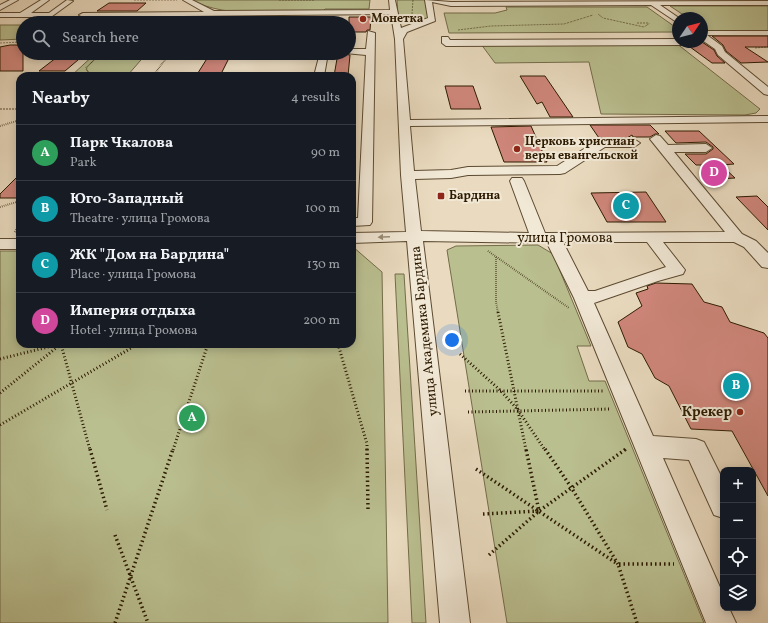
<!DOCTYPE html>
<html lang="en">
<head>
<meta charset="utf-8">
<style>
	body { margin:0; font-family:Vollkorn,serif; background:#20242c; color:#f1f3f6 }
	.controls { position:absolute; right:12px; bottom:12px; display:grid; overflow:hidden; border-radius:8px; box-shadow:0 2px 10px #0003 }
	.controls button { width:36px; height:36px; display:grid; place-items:center; padding:0; border:0; border-bottom:1px solid #363941; background:#171b24; color:#f1f3f6; font:20px sans-serif }
	.compass { position:absolute; left:672px; top:12px; width:36px; height:36px; border-radius:50%; background:#171b24; box-shadow:0 2px 10px #0003; rotate:55deg }
	.you { position:absolute; left:452px; top:340px; width:14px; height:14px; margin:-10px; border:3px solid #fff; border-radius:50%; background:#1a73e8; box-shadow:0 0 0 6px #1a73e833 }
	.badge { display:grid; place-items:center; width:26px; height:26px; border-radius:50%; background:#8c9099; color:#fff; font-size:13px; font-weight:700 }
	.pin { position:absolute; translate:-50% -50%; border:2px solid #fff; box-shadow:0 1px 4px #0006 }
	.list { margin:0; padding:0; list-style:none }
	h2 { display:flex; justify-content:space-between; align-items:center; height:52px; margin:0; padding:0 16px; font-size:17px }
	h2 small { font-size:13px; font-weight:400; color:#9ea1a6 }
	.list li { display:grid; grid-template-columns:26px 1fr auto; gap:12px; align-items:center; box-sizing:border-box; height:56px; padding:0 16px; border-top:1px solid #363941 }
	.list b { display:block; font-size:15px; white-space:nowrap }
	.list p { margin:0; font-size:13px; white-space:nowrap; color:#9ea1a6 }
	.list em { font-size:13px; font-style:normal; color:#9ea1a6 }
	.icon { flex:none; width:22px; height:22px; fill:none; stroke:currentColor; stroke-width:2; stroke-linecap:round; stroke-linejoin:round }
	.map { position:relative; flex:none; width:768px; height:623px; overflow:hidden }
	.search { position:absolute; background:#171b24; box-shadow:0 2px 10px #0003; left:16px; top:16px; width:340px; height:44px; display:flex; align-items:center; gap:10px; box-sizing:border-box; padding:0 14px; border-radius:22px; color:#9ea1a6; font-size:15px }
	.panel { position:absolute; background:#171b24; box-shadow:0 2px 10px #0003; left:16px; top:72px; width:340px; height:276px; border-radius:12px }
	.map>svg:first-child { display:block }
	.green { fill:#babf90; stroke:#736c48 }
	.building { fill:#d0877c; stroke:#2c1a00 }
	.lines { fill:none; stroke-linecap:round; stroke-linejoin:round }
	.minor-casing { stroke:#5c4a30; stroke-width:2 }
	.path-far4 { stroke:#2c1a00; stroke-width:1; stroke-dasharray:0.5 1; stroke-linecap:butt }
	.path-far3 { stroke:#2c1a00; stroke-width:1.5; stroke-dasharray:0.5 1; stroke-linecap:butt }
	.path-far2 { stroke:#2c1a00; stroke-width:2; stroke-dasharray:0.5 1.5; stroke-linecap:butt }
	.path-far1 { stroke:#2c1a00; stroke-width:3; stroke-dasharray:1 2.5; stroke-linecap:butt }
	.path { stroke:#2c1a00; stroke-width:3.5; stroke-dasharray:1.5 3; stroke-linecap:butt }
	.minor { fill:#f1e8d6; fill-rule:evenodd }
	.oneway { fill:#988b76 }
	.poi-dot { fill:#8f2418; stroke:#f1e8d6; stroke-width:1.5 }
	.labels { text-anchor:middle; dominant-baseline:central; stroke-width:4; stroke-linejoin:round; paint-order:stroke }
	.far-poi-label { font-size:12px; font-weight:bold; fill:#2c1a00; stroke:#f1e8d6; text-anchor:start }
	.street-label { font-size:14px; fill:#2c1a00; stroke:#f1e8d6 }
	.poi-label { font-size:14px; font-weight:bold; fill:#2c1a00; stroke:#f1e8d6; text-anchor:end }
</style>
</head>
<body>
<div class="map">
<svg width="768" height="623" viewBox="0 0 768 623">
	<rect width="100%" height="100%" fill="#eadbc0"/>
	<filter id="stains"><feTurbulence type="fractalNoise" baseFrequency=".005" numOctaves="4"/><feColorMatrix values="0 0 0 0 .2 0 0 0 0 .09 0 0 0 0 .02 0 0 0 .5 -.17"/></filter>
	<radialGradient id="worn" r=".72"><stop offset=".6" stop-color="#630" stop-opacity="0"/><stop offset="1" stop-color="#630" stop-opacity=".3"/></radialGradient>
	<path class="green" d="M191,0H370L369,9H325L322,12C281,12 228,19 191,0Z
		M397,0H425L428,18L417,21L398,17Z
		M670,6H768V32H710L702,27V18H688Z
		M506,7H647L678,29V32L449,33L444,13H495L507,10Z
		M0,25H23V39L0,40Z
		M676,43L760,109L756,113L745,115L601,114L589,62L495,63L481,44Z
		M96,53H147L127,76H71Z
		M538,245L553,254L591,346H577L589,381H605L704,623H507L447,250L456,246Z
		M352,246L382,272L388,623H0V251H20V344H352Z
		M395,274H404L426,623H412Z"/>
	<path class="building" d="M109,3H146L137,11H97Z
		M349,17H371L370,30H367L366,32H352L351,48H349Z
		M87,18H129L123,23H81Z
		M712,36H768V47H745L768,62L741,63L726,51L723,45Z
		M688,42H702L714,50L717,56L725,63H712L686,44Z
		M10,45H23V71H0V47Z
		M338,53L350,55L348,76H334Z
		M61,54H85L65,71H39Z
		M230,56L220,76H196L208,57Z
		M520,76H545L573,117H550L542,102L537,104Z
		M445,86H473L481,109H451Z
		M590,125H650L659,134H655L650,137H633L632,135L627,138H599Z
		M531,126L547,162H504L491,127Z
		M665,131H699L734,164L721,165L735,178L717,179L703,165H696L685,154H706L713,149V147L706,142L676,143Z
		M20,174V198H0V194Z
		M646,192L666,222H607L591,193Z
		M757,196L768,207V230L736,197Z
		M656,283L692,284L704,302L722,307L730,322L764,333L768,338V496L732,431L691,429L669,386L655,378L642,354L628,347L618,322L642,306L636,293L648,289L647,286Z"/>
	<g class="lines">
		<g class="minor-casing">
			<path id="minor" d="M10,0H18L0,10V5Z
				M41,0H49L31,13H49L67,0L73,1L51,17H0V13H20Z
				M183,0H192L214,11L390,10L389,0H395L401,28L428,18L425,0L451,2L768,1V5H660L679,18L678,23L651,5L451,6L432,2L435,21L407,32L403,39L410,120L768,116V122L410,126L414,171L451,170L468,167L557,166L598,140L634,139L640,143L634,147H605L565,173L560,174L468,175L451,178L415,179L421,231L529,233L510,181L512,178H522L524,181L545,233L725,232L650,139L656,135L660,136L668,145L706,144L712,148L706,152H674L742,234L756,241L768,253V268L762,267L744,247L734,242H663L685,270L683,274L658,281L594,303L653,436L696,439L704,442L723,480V518L714,515L689,460L663,458L723,594V608H729L736,623H706L574,298L547,243L423,241L470,623H440L407,241L352,243V233L406,232L401,175L395,39L391,14L83,17L79,15L83,13L204,12ZM563,242H647L666,267L595,291H588Z
				M368,31L375,33L372,222L370,225L352,226V218H358L366,55L345,53H349V49H366Z
				M702,31H768V35H707L722,46L725,52L768,87V95L764,94L718,55L715,49L702,40Z
				M442,37H448L450,40L678,39V42H687L683,45L446,46L442,43Z
				M320,53H328L324,76H314Z
				M0,239H20V249H0Z"/>
		</g>
		<path class="path-far4" d="M134,0H177
			M279,0H314
			M412,14L413,0
			M598,14L603,18L644,27L650,23
			M59,22H76
			M637,23H649
			M458,30L491,26L564,24L593,15
			M0,43L23,42
			M755,48L768,47"/>
		<path class="path-far3" d="M90,76L86,68L101,53
			M153,76L170,53
			M0,109H20"/>
		<path class="path-far2" d="M0,126L20,120
			M0,207L20,201
			M15,232L20,222
			M488,251L569,308
			M496,257V302L498,313"/>
		<path class="path-far1" d="M498,312L526,450
			M338,344L367,444V450
			M460,354L501,391L518,410L545,450
			M0,359L60,344
			M465,391H603
			M0,393L61,344L90,450
			M468,412L611,409
			M0,425L138,344
			M173,450L208,344
			M625,450L627,448"/>
		<path class="path" d="M90,449L107,510
			M367,449L368,509
			M545,449L571,487L618,564
			M476,469L616,563
			M483,514L539,511L526,449
			M115,535L148,623
			M489,555L539,511L626,449
			M115,623L173,449
			M637,623L618,564H674"/>
		<use href="#minor" class="minor"/>
	</g>
	<defs><path id="oneway-solid" d="M-6-.8H1V-3.2L6.5 0L1 3.2V.8H-6Z"/></defs>
	<use class="oneway" href="#oneway-solid" transform="translate(384 237) rotate(178)"/>
	<g class="poi-dot">
		<circle cx="363" cy="19" r="4"/>
		<circle cx="517" cy="149" r="4"/>
		<rect x="437" y="192" width="8" height="8" rx="2"/>
		<circle cx="740" cy="412" r="4"/>
	</g>
	<g class="labels">
		<g class="far-poi-label">
			<text x="371" y="19">Монетка</text>
			<text x="525" y="142">Церковь христиан<tspan x="525" dy="14">веры евангельской</tspan></text>
			<text x="449" y="196">Бардина</text>
		</g>
		<g class="street-label">
			<text x="565" y="238">улица Громова</text>
			<text transform="translate(425 331) rotate(-96)">улица Академика Бардина</text>
		</g>
		<g class="poi-label">
			<text x="732" y="412">Крекер</text>
		</g>
	</g>
	<rect width="100%" height="100%" filter="url(#stains)"/>
	<rect width="100%" height="100%" fill="url(#worn)"/>
</svg>
<div class="controls">
<button>+</button>
<button>−</button>
<button><svg class="icon" aria-label="locate" viewBox="0 0 24 24"><circle cx="12" cy="12" r="6"/><path d="M12 2v4M12 18v4M2 12h4M18 12h4"/></svg></button>
<button><svg class="icon" aria-label="layers" viewBox="0 0 24 24"><path d="M12 4l9 5-9 5-9-5zM3 14l9 5 9-5"/></svg></button>
</div>
<svg class="compass" viewBox="-18 -18 36 36"><path d="M0-13l5 13h-10z" fill="#e53935"/><path d="M0 13l5-13h-10z" fill="#9ea1a6"/></svg>
<div class="you"></div>
<div class="pin badge" style="left:192px;top:418px;background:#2e9e5b">A</div>
<div class="pin badge" style="left:736px;top:386px;background:#0f9aa8">B</div>
<div class="pin badge" style="left:626px;top:206px;background:#0f9aa8">C</div>
<div class="pin badge" style="left:714px;top:173px;background:#d1479c">D</div>
<div class="search"><svg class="icon" aria-label="search" viewBox="0 0 24 24"><circle cx="10" cy="10" r="6"/><path d="M15 15l6 6"/></svg>Search here</div>
<section class="panel">
<h2>Nearby<small>4 results</small></h2>
<ul class="list">
<li><span class="badge" style="background:#2e9e5b">A</span><div><b>Парк Чкалова</b><p>Park</p></div><em>90 m</em></li>
<li><span class="badge" style="background:#0f9aa8">B</span><div><b>Юго-Западный</b><p>Theatre · улица Громова</p></div><em>100 m</em></li>
<li><span class="badge" style="background:#0f9aa8">C</span><div><b>ЖК &quot;Дом на Бардина&quot;</b><p>Place · улица Громова</p></div><em>130 m</em></li>
<li><span class="badge" style="background:#d1479c">D</span><div><b>Империя отдыха</b><p>Hotel · улица Громова</p></div><em>200 m</em></li>
</ul>
</section>
</div>
</body>
</html>
